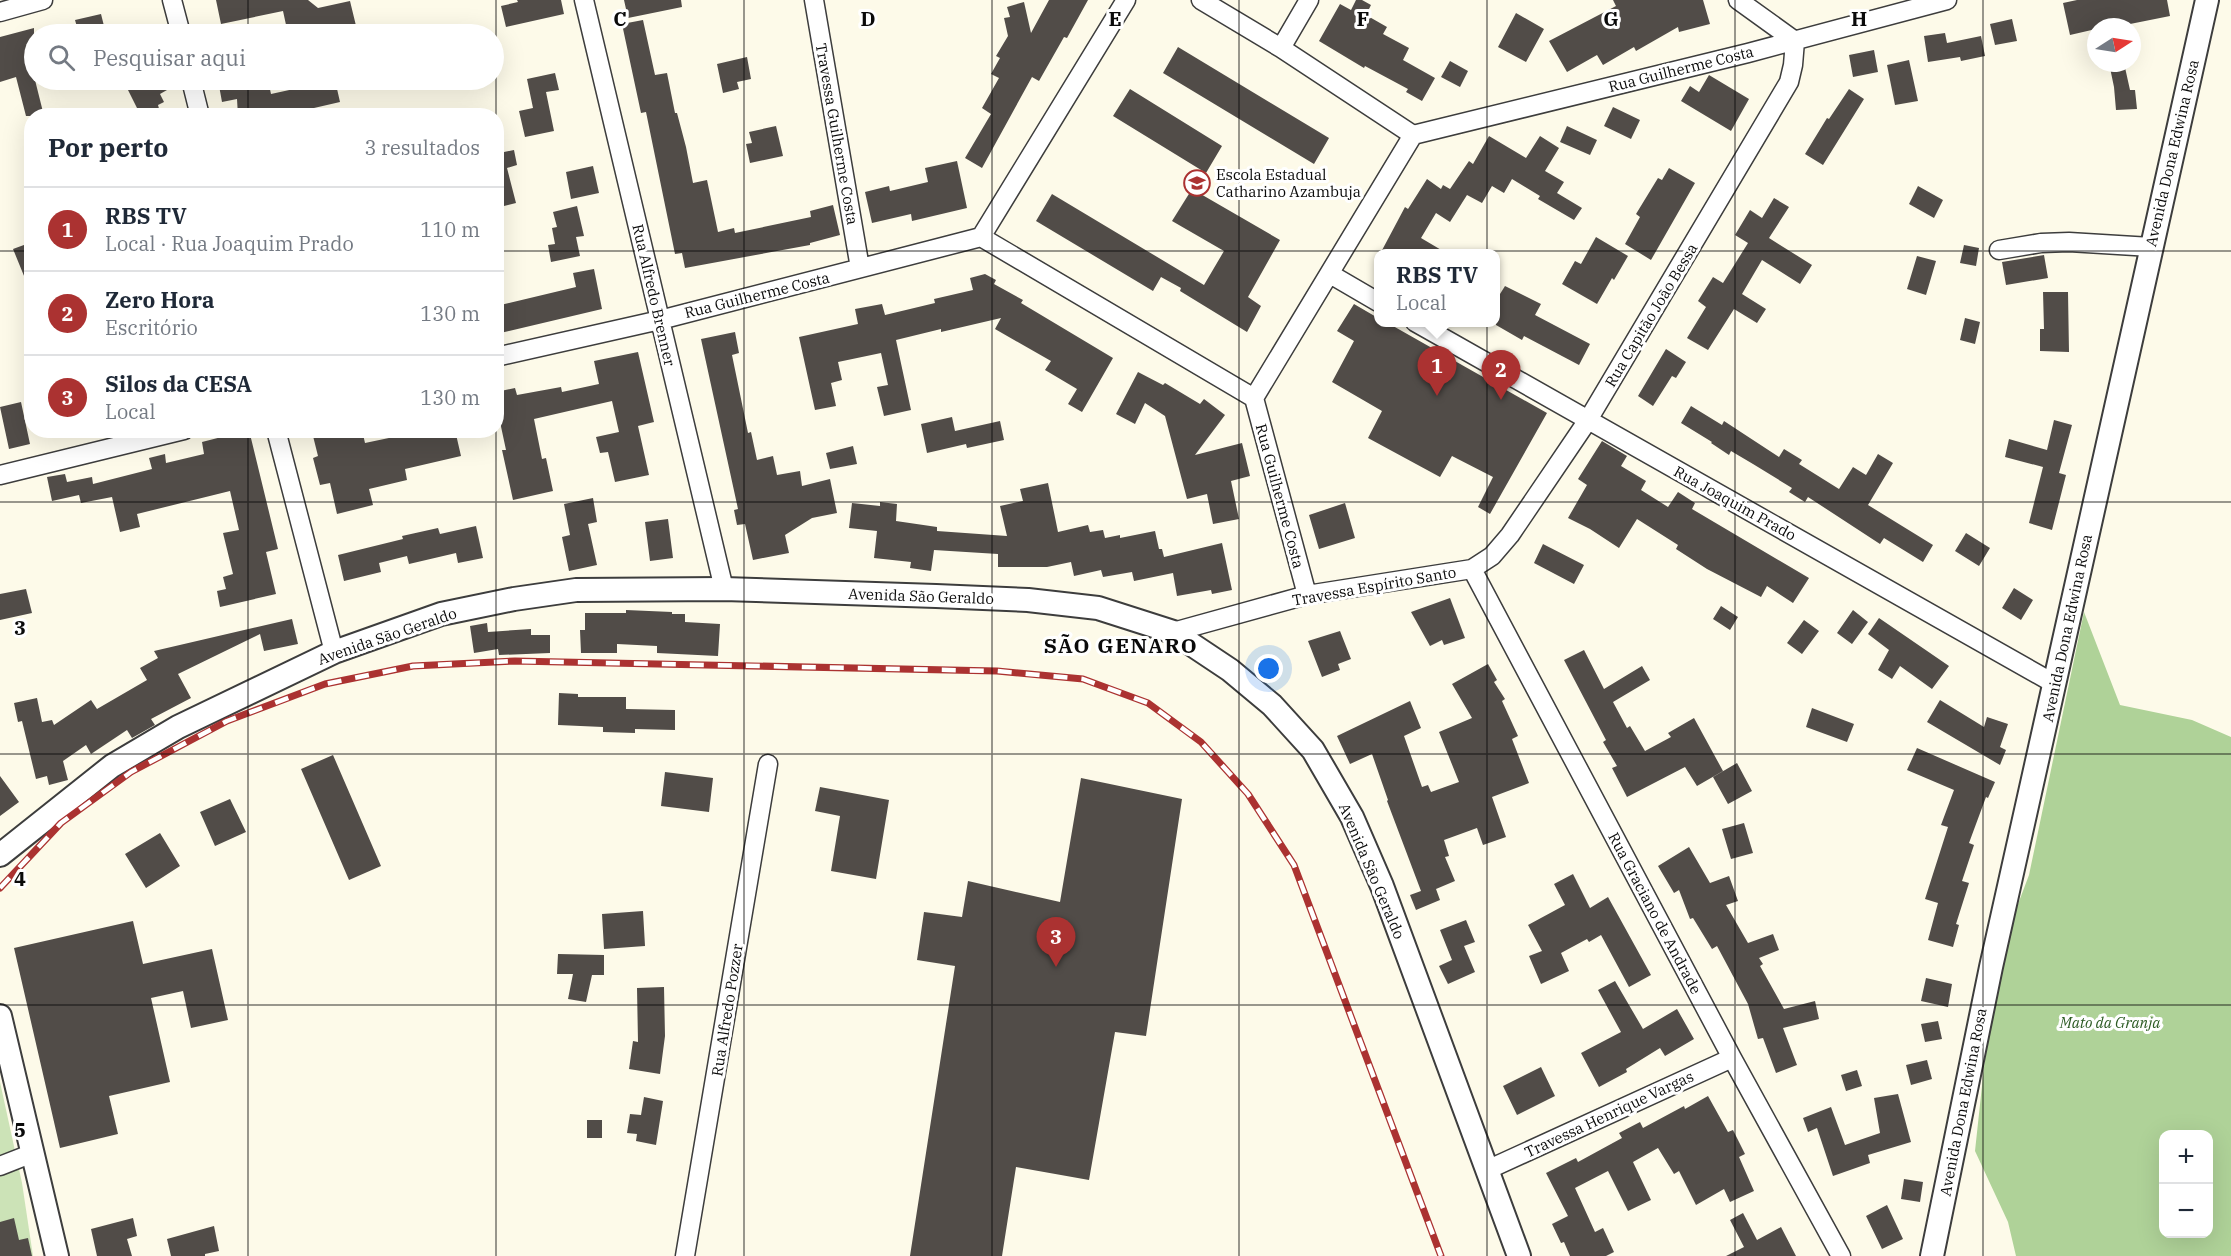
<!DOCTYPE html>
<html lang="pt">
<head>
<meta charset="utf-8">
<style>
	body { margin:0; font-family:"IBM Plex Serif",serif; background:#f6f6f7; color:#1f2937 }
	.controls { position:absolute; right:18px; bottom:18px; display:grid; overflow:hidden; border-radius:12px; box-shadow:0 6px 24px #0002 }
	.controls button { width:54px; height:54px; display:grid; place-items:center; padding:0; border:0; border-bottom:2px solid #e0e1e3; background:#fff; color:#1f2937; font:30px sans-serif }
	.compass { position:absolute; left:2087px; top:18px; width:54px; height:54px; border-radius:50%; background:#fff; box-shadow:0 6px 24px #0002; rotate:78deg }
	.you { position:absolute; left:1269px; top:669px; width:21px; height:21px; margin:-15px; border:4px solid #fff; border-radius:50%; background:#1a73e8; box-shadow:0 0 0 9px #1a73e833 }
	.badge { display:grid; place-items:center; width:39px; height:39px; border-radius:50%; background:#ab3231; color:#fff; font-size:20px; font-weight:700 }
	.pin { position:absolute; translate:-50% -50px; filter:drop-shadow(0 2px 3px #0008) }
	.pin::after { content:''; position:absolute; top:32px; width:21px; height:18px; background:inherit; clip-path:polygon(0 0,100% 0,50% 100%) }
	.popup { position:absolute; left:1374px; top:249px; width:126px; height:78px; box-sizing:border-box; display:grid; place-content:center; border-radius:12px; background:#fff; filter:drop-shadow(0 2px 4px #0005); font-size:20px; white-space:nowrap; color:#747a83 }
	.popup b { font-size:22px; color:#1f2937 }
	.popup::after { content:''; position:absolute; left:50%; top:100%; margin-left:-12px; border:12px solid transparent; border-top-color:#fff }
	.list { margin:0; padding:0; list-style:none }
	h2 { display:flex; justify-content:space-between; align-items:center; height:78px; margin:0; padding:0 24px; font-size:26px }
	h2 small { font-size:20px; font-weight:400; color:#747a83 }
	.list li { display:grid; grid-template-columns:39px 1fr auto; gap:18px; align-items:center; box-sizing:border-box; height:84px; padding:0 24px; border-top:2px solid #e0e1e3 }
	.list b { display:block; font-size:22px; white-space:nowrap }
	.list p { margin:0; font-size:20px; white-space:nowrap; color:#747a83 }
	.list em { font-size:20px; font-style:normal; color:#747a83 }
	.icon { flex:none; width:33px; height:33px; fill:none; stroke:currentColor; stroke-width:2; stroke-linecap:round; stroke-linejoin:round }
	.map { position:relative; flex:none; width:2231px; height:1256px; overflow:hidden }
	.search { position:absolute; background:#fff; box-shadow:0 6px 24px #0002; left:24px; top:24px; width:480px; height:66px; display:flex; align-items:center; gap:15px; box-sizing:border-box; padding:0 21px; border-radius:33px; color:#747a83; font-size:22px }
	.panel { position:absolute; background:#fff; box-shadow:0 6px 24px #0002; left:24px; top:108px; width:480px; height:330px; border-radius:24px }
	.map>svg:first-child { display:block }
	.green { fill:#cce3b7 }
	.forest { fill:#afd298; fill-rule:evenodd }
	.building { fill:#514c48 }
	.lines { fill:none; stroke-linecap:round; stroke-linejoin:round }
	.minor-casing { stroke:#3d3d3d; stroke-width:21 }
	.tertiary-casing { stroke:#3d3d3d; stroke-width:26 }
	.minor { stroke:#fff; stroke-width:18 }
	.tertiary { stroke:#fff; stroke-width:22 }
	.rail-casing { stroke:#ab3231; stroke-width:7 }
	.rail { stroke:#fff; stroke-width:4.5; stroke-dasharray:14; stroke-linecap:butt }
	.grid { fill:none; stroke:#0a0a0a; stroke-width:1.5; stroke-opacity:0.55 }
	.labels { text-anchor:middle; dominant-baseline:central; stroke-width:6; stroke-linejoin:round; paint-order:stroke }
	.street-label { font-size:15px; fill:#0a0a0a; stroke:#fff }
	.poi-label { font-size:15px; fill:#0a0a0a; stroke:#fff; text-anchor:start }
	.park-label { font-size:15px; font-style:italic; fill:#2b5a22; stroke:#fff }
	.district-label { font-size:21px; font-weight:bold; letter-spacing:1.5px; fill:#0a0a0a; stroke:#fff }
	.grid-label { font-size:20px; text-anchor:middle; font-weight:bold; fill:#0a0a0a; stroke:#fff; stroke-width:6; stroke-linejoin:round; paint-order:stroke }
</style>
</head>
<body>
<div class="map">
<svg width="2231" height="1256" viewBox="0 0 2231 1256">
	<rect width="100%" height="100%" fill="#fdfae9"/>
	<path class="green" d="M0,1082L22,1183L33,1256H0Z"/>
	<path class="forest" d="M2084,612L2120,705L2192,720L2231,737V1256H2016L2008,1222L1975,1151L1995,965L2029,875ZM2164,1134H2208V1234H2164Z"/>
	<path class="building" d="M216,0H308L318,8L350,1L358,34H288L283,11L221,24Z
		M517,0H561L564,14L506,27L501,6L518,2Z
		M624,0H681L682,7L628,18Z
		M1049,0H1088L1067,38L1064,37L1039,81L1032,77L982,168L965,158L991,114L982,108L999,78L991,74L1000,58L996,56L1008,36L1004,18L1010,17L1007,7L1024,2L1031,33Z
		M1356,0H1362L1371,5L1366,15L1387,27L1383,34L1409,48L1403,60L1435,78L1422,101L1406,92L1408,89L1365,66L1364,68L1319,41L1340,4L1351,10Z
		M1613,0H1703L1710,24L1679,32L1678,27L1636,51L1634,47L1603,65L1597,55L1567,72L1549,41L1616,6Z
		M2077,0H2167L2170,16L2115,27H2096V29L2070,35L2063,3Z
		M1516,13L1544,29L1526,62L1498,47Z
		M101,14L106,34H79L75,20Z
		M2012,19L2017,41L1995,45L1990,24Z
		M643,20L655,75L667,73L675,113H677L686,147L693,183L707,180L718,232L734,228L735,233L811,217L810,211L833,205L840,235L810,243V245L685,268L682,253L675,254L646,112L641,113L622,24Z
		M34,28V63L31,64L44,116H26L16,77L0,82V37Z
		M1945,33L1947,43L1981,36L1985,56L1961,61L1960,57L1928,62L1924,36Z
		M1178,47L1329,138L1314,164L1163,73Z
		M1874,50L1878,72L1853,77L1849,55Z
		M747,57L751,79L737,82L739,89L723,93L717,64Z
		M1909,60L1918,101L1895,105L1887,65Z
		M1450,61L1468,71L1460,87L1441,77Z
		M2109,63H2124L2130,90H2135L2137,109L2116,110L2114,87Z
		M555,73L559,90L546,92L554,131L525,137L519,111L533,108L527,79Z
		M1709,75L1749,99L1731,131L1681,101L1690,86L1699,92Z
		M145,80H162L167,90L160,94L164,102L158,105L161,116H141L127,88Z
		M218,80H268L271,94L335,80L340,102L301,111L302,116H238L237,99L222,102Z
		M1130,89L1222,146L1206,173L1113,116Z
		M1849,89L1864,99L1823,165L1805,154L1827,118L1829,119Z
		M1613,107L1640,120L1631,139L1604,126Z
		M776,126L783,156L750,163L746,144L752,143L749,132Z
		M1567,126L1597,140L1590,155L1560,142Z
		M1489,136L1526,158L1540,136L1559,148L1545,171L1564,182L1557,193L1582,208L1574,220L1538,199L1540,196L1512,179L1504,193L1492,186L1482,203L1467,195L1450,222L1436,213L1421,238L1448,254H1380L1405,207L1408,209L1427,179L1441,189L1443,185L1450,189L1469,161L1473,164Z
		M502,148L504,152L514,150L517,165L507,168L516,203L496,208V149Z
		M957,161L967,208L912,221L911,214L872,223L865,192L889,186L890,191L928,182L925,168Z
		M593,166L599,193L571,199L566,172Z
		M1669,168L1695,183L1651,260L1625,244L1640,217L1636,214L1658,178L1662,180Z
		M1918,186L1943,200L1934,218L1909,204Z
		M1192,189L1280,240L1248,297L1261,306L1247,332L1180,291L1181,288L1161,277L1153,291L1036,221L1052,194L1204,285L1224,251L1172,221Z
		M1774,198L1789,207L1769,238L1812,265L1800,284L1762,260L1742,294L1766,309L1757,323L1734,309L1708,350L1687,338L1706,307L1698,301L1713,277L1723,283L1748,243L1735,235L1750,210L1762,218Z
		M577,206L584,236L576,237L580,256L551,262L548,245L555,244L552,228L557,227L553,212Z
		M1596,237L1628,256L1614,280L1612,278L1597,304L1562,284L1575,261L1581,264Z
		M32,242V293H31L13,249Z
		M1964,245L1979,248L1976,266L1960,263Z
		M2044,255L2048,278L2006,285L2002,262Z
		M1917,256L1936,261L1926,295L1907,289Z
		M594,269L602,309L496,334V306L576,287L573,273Z
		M985,274L996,280L994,284L1023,300L1021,303L1113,358L1082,412L1068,404L1077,389L1045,370L1051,361L995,329L1001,318L941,332V329L896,340L911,410L884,416L877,387L888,385L881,353L838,362L842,380L831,383L836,406L815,410L799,337L858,324L855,309L882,304L885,315L935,303L934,299L973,290L970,278Z
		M1505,286L1541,304L1535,315L1590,344L1579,365L1524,336L1522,340L1496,325V291L1500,294Z
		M2043,292H2068L2069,352L2040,351V329H2044Z
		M1354,304L1378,318V322H1386L1547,413L1490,514L1478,507L1493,477L1452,456L1440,477L1368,438L1382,411L1332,382L1354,341L1337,331Z
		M1965,318L1980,322L1975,344L1960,340Z
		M735,332L739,353L732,355L748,433L751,432L757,460L773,456L777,475L800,471L802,486L830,479L837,513L812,518L785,535L789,553L753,560L745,524L737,525L734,510L738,509L701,339Z
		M1666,349L1686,362L1676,378L1672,376L1653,406L1638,396Z
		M638,352L654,422L638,426L649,475L615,482L608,452L600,453L596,437L619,432L612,401L534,419L542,459L546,458L553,491L513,500L502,450H506L496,403V392L515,388L517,395L561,387L562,392L599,384L594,361Z
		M1138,372L1163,385L1165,383L1200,404L1204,399L1225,415L1195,455L1242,443L1250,476L1231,481L1239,519L1213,524L1207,494L1187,499L1165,416L1145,403L1135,424L1116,414Z
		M21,402L30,444L9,449L0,407Z
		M1691,406L1722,425L1724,421L1779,457L1784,449L1802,460L1799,464L1839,489L1853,467L1866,475L1878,454L1893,463L1868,505L1933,545L1923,562L1884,538L1880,544L1808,497L1805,502L1789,492L1792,488L1753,464L1731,451L1729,455L1711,443L1712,442L1681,423Z
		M952,417L955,431L1000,421L1004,440L967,448L966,444L927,453L921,424Z
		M2054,420L2072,425L2059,473L2066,475L2052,530L2029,523L2043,467L2005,457L2009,439L2047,450Z
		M249,430L278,549L266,552L276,594L220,607L217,591L226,589L223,577L233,574L223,533L239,530L230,491L137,514L140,527L120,532L112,497L81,503L79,495L52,501L47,477L65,474L67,482L92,477L93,484L152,469L149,458L165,454L166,463L204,454L202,442Z
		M336,430H362L365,443L427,430H455L461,456L405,469L407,480L369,489L373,505L337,514L330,483L320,485L313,458L318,456L313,436Z
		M1602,441L1627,456L1621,466L1646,481L1641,490L1668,507L1678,492L1695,503L1692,509L1809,578L1793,603L1767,586L1761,597L1707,569L1676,549L1678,545L1637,519L1619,548L1590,529L1568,518L1587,485L1578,479Z
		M853,446L857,464L830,469L826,453Z
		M1048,483L1058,532L1088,525L1090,532L1103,530L1105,538L1120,535V538L1155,531L1159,549H1162L1164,557L1222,543L1232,590L1212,594L1211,590L1177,596L1173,573L1134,581L1132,572L1103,577L1101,570L1074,576L1071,562L1047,567H998V554L934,550L931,571L910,568L911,562L874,558L877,531L849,528L852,503L880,506V502L897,504L896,521L937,527V531L1007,536L1000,506L1023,501L1020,489Z
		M593,498L597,522L588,524L597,565L569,571L562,537L570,535L564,504Z
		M1345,503L1355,538L1319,549L1309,515Z
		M668,519L673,558L650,561L645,522Z
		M476,526L483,558L458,563L456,553L409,564L407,556L379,563L381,572L344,581L338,555L403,539L402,536L438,528L440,534Z
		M1966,533L1990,548L1979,566L1955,551Z
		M1543,544L1584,565L1574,584L1534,563Z
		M2014,588L2033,600L2021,620L2002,608Z
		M26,589L32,613L0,620V594Z
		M1450,598L1465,638L1444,645L1442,640L1430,646L1411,612Z
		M1721,606L1738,617L1730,630L1713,619Z
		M626,610L672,612V614H685V622L720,624L718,656L657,653V646L617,644V653H581L580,630H585V613H626Z
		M1853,610L1868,622L1852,644L1837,633Z
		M1879,618L1949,666L1932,689L1900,666L1892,679L1878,670L1889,650L1868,634Z
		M292,619L298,644L264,651L260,634L178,674L191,698L151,719L155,725L132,738L127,730L91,754L86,745L63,761L68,780L49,785L47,776L36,779L22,721L18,722L14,703L37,698L42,722L52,720L54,725L91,700L97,709L147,680L140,668L158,658L154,651Z
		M1804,620L1819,631L1802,654L1787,643Z
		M487,623L488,632L531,629V635H550V653L499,655L498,649L474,653L470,626Z
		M1340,631L1351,659L1338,664L1340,670L1322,677L1308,641Z
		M1584,650L1604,689L1642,666L1650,680L1613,702L1627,728L1630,726L1645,751L1671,737L1668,733L1694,718L1723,771L1697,786L1685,767L1627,797L1612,768L1617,766L1603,742L1606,740L1564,660Z
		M1488,664L1497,680L1494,682L1505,699L1502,701L1518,736L1512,739L1529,783L1492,797L1506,837L1483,845L1477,828L1444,840L1449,856L1445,857L1455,881L1436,889L1440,900L1416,910L1410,895L1421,891L1387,801L1388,800L1372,754L1350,764L1337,736L1410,701L1421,728L1404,736L1422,787L1428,785L1431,792L1459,782L1439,732L1472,718L1452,684Z
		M559,693L578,694V697H626V709L675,710V730L635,729V733L603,732V727L558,725Z
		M1940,700L1984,727L1987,717L2008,724L2000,747L2006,750L2000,765L1927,722Z
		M1812,708L1854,724L1847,742L1806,727Z
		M1917,748L1995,782L1988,798L1986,797L1969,843L1974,845L1962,881L1969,883L1956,924L1959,925L1953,947L1928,940L1938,903L1925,899L1948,827L1941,825L1954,790L1907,770Z
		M333,755L381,866L349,880L301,769Z
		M1737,763L1752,791L1728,804L1713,777Z
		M665,772L713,778L709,812L661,806Z
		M0,776L19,802L0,816Z
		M1081,778L1182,799L1146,1036L1115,1032L1089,1180L1016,1167L1002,1256H910L955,966L917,960L924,912L962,917L968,881L1060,902Z
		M820,787L889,800L876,879L831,871L840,816L815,811Z
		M230,799L246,832L215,846L200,812Z
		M1744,823L1753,853L1731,859L1722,829Z
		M160,833L180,866L146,888L125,854Z
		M1689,847L1710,883L1729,876L1738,901L1726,905L1748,943L1773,934L1779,950L1759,958L1763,964L1760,966L1784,1009L1815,1001L1819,1019L1783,1028L1797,1065L1776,1073L1763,1038L1758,1039L1748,1004L1717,946L1712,949L1693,918L1690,919L1679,890L1674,893L1658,866Z
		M1573,874L1590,908L1608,897L1651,975L1629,987L1601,935L1589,942L1587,939L1561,953L1569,971L1541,984L1529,956L1542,951L1528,925L1565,905L1554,884Z
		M643,911L645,946L604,949L602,914Z
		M1466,920L1475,942L1464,946L1475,972L1448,984L1439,966L1452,960L1440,930Z
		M133,921L143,964L212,949L228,1020L191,1028L183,991L151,998L170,1082L109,1096L118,1134L60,1148L14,948Z
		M558,954L604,955V975H592L586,1002L568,999L573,974H557Z
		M1926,978L1952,984L1948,1007L1921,1001Z
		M1615,981L1643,1029L1677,1009L1694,1039L1665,1056L1660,1048L1626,1069L1627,1072L1599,1087L1581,1053L1621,1032L1598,990Z
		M664,987L665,1036L660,1074L629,1069L633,1041L638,1042L637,988Z
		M1938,1021L1942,1039L1925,1042L1921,1024Z
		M1927,1060L1932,1079L1911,1085L1906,1065Z
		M1541,1067L1555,1096L1517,1115L1503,1086Z
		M1857,1070L1862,1086L1846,1091L1841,1075Z
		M1898,1094L1911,1142L1868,1155L1870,1163L1833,1176L1817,1128L1808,1132L1803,1118L1831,1107L1845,1145L1880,1133L1874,1098Z
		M1708,1096L1728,1132L1733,1130L1745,1154L1739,1157L1754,1191L1730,1202L1724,1189L1696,1205L1679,1171L1674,1174L1658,1148L1633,1162L1651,1200L1628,1211L1608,1171L1575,1188L1595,1232L1603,1228L1614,1252L1606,1256H1570L1564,1242L1561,1243L1552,1224L1568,1216L1546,1173L1576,1158L1578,1162L1622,1138L1619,1133L1640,1122L1643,1128L1684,1106L1685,1109Z
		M644,1097L663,1101L656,1145L636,1141L637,1134L627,1133L630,1114L641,1115Z
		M587,1120H602V1138H587Z
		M1904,1179L1923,1182L1920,1202L1901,1199Z
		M1887,1205L1903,1239L1882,1249L1866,1216Z
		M1743,1213L1757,1240L1781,1227L1796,1256H1726L1744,1247L1730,1220Z
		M14,1218L19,1240L28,1238L32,1256H0V1222Z
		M133,1218L137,1236L127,1239L132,1256H97L91,1229Z
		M214,1226L219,1251L205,1254V1256H171L167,1239Z"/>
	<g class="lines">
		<g class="minor-casing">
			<path id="minor" d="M172,0L181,34
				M584,0L724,589
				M814,0L860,268
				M1126,0L981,237L1254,398L1413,135L1748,53L1947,0
				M1201,0L1281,48L1413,135
				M0,12L43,0
				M1281,48L1309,0
				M191,80L200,116
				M1999,250L2041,243L2069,242L2151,247
				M1330,274L1378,302
				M1415,322L2055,684
				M496,357L660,320L981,237
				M1254,398L1307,595
				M276,430L334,652
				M0,475L184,430
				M1472,569L1732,1058L1841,1256
				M1173,632L1307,595L1472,569L1492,556L1510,535L1588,420L1789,82L1793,65L1795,41L1738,0
				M0,1166L33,1153
				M1487,1170L1732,1058
				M685,1256L768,764"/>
		</g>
		<g class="tertiary-casing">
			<path id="tertiary" d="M0,855L112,766L178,727L334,652L441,614L514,599L576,590L724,589L936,596L1028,600L1098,608L1173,632L1230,670L1272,705L1313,750L1352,817L1382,886L1519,1256
				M0,1016L57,1256
				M1932,1256L1991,967L2207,0"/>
		</g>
		<use href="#minor" class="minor"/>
		<use href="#tertiary" class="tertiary"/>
		<g class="rail-casing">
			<path id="rail" d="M0,888L61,823L131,772L227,721L325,684L413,666L515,661L997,671L1083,679L1148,703L1201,742L1248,794L1294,865L1441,1256"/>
		</g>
		<use href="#rail" class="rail"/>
	</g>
	<path class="grid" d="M248,0V34M496,0V116M744,0V1256M992,0V1256M1239,0V1256M1487,0V1256M1735,0V1256M1983,0V1256M248,80V116M0,251H32M496,251H2231M248,430V1256M496,430V1256M0,502H2231M0,754H2231M0,1005H2231"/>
	<defs>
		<g id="school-ring" transform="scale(1.35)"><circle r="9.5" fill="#fff" stroke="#ab3231" stroke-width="1.5"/><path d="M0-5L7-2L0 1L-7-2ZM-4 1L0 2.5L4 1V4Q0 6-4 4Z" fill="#ab3231"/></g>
	</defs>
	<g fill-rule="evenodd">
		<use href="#school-ring" x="1197" y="183"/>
	</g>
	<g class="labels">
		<g class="street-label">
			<text transform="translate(1681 69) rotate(-14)">Rua Guilherme Costa</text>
			<text transform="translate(837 134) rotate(80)">Travessa Guilherme Costa</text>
			<text transform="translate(2172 153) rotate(-77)">Avenida Dona Edwina Rosa</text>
			<text transform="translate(654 295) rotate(77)">Rua Alfredo Brenner</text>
			<text transform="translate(757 295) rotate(-14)">Rua Guilherme Costa</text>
			<text transform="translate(1651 315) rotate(-59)">Rua Capitão João Bessa</text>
			<text transform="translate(1280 496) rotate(75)">Rua Guilherme Costa</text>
			<text transform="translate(1735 503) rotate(29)">Rua Joaquim Prado</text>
			<text transform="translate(1374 586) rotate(-10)">Travessa Espírito Santo</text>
			<text transform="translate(921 596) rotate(2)">Avenida São Geraldo</text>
			<text transform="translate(2067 628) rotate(-78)">Avenida Dona Edwina Rosa</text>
			<text transform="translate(387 636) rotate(-19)">Avenida São Geraldo</text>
			<text transform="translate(1372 871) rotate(67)">Avenida São Geraldo</text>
			<text transform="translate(1655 913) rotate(62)">Rua Graciano de Andrade</text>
			<text transform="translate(727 1010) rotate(-81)">Rua Alfredo Pozzer</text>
			<text transform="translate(1963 1102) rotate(-79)">Avenida Dona Edwina Rosa</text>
			<text transform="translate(1609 1114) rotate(-25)">Travessa Henrique Vargas</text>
		</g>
		<g class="poi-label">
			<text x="1216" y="174">Escola Estadual<tspan x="1216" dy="17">Catharino Azambuja</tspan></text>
		</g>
		<g class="park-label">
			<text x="2110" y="1022">Mato da Granja</text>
		</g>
		<g class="district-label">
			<text x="1121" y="645">SÃO GENARO</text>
		</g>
	</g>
	<g class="grid-label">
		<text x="620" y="26">C</text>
		<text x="868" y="26">D</text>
		<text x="1115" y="26">E</text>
		<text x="1363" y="26">F</text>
		<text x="1611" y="26">G</text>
		<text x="1859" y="26">H</text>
		<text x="20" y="635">3</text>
		<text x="20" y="886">4</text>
		<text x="20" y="1137">5</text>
	</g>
</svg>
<div class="controls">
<button>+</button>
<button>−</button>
</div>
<svg class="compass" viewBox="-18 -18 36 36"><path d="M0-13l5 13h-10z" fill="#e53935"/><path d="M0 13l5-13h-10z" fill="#747a83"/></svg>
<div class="you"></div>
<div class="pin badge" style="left:1437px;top:396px">1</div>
<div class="popup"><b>RBS TV</b>Local</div>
<div class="pin badge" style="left:1501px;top:400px">2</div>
<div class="pin badge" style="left:1056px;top:967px">3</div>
<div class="search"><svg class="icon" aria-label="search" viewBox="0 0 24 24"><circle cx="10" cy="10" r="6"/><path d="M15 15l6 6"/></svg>Pesquisar aqui</div>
<section class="panel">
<h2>Por perto<small>3 resultados</small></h2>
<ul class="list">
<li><span class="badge">1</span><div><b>RBS TV</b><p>Local · Rua Joaquim Prado</p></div><em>110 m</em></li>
<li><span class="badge">2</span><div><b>Zero Hora</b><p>Escritório</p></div><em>130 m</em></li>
<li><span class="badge">3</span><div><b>Silos da CESA</b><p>Local</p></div><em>130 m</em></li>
</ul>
</section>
</div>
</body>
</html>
